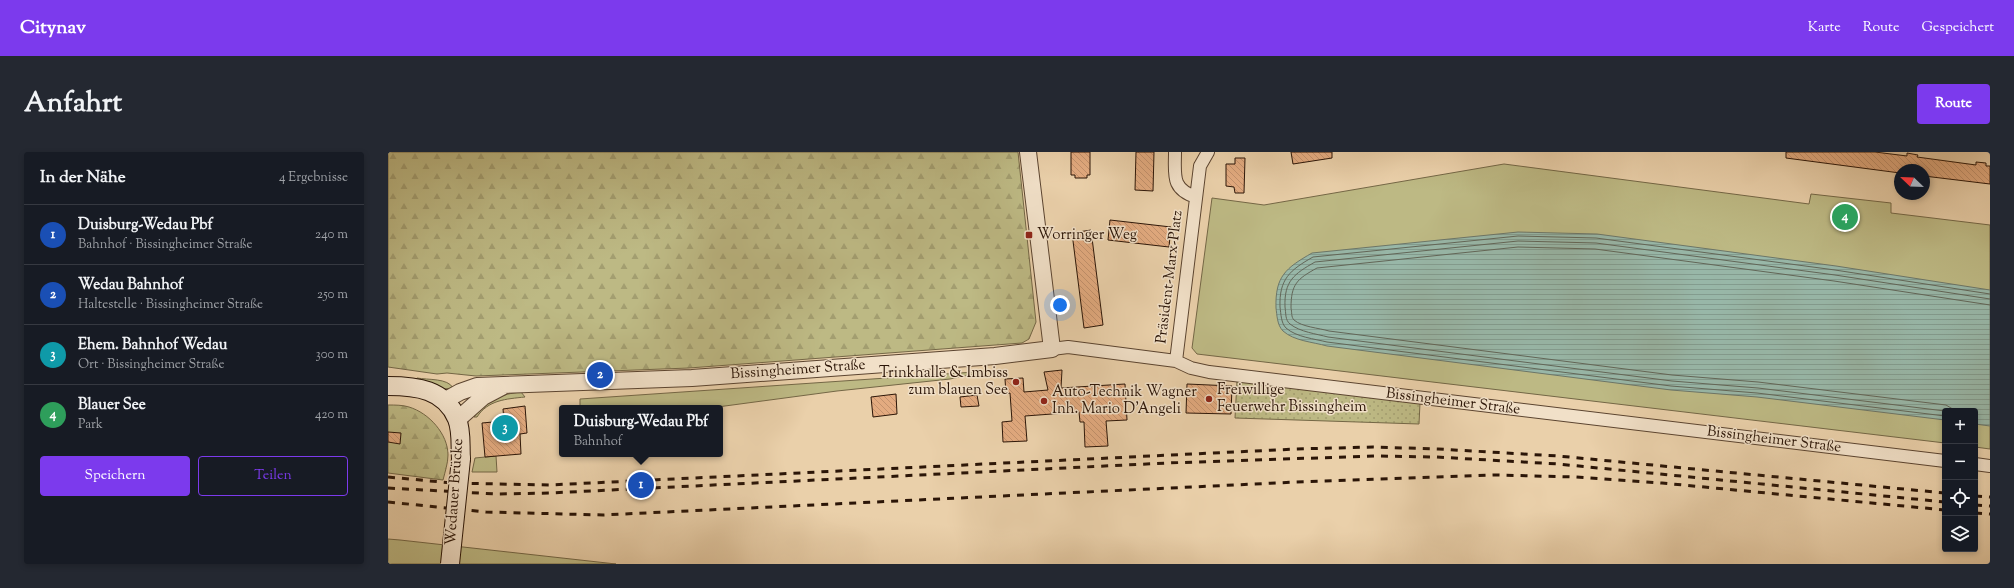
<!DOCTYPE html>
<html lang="de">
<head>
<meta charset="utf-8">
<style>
	body { margin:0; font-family:"Sorts Mill Goudy",serif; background:#242831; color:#f1f3f6 }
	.controls { position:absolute; right:12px; bottom:12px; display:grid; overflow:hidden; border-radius:4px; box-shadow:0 2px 6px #0003 }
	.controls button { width:36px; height:36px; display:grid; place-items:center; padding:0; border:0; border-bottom:1px solid #363941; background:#171b24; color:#f1f3f6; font:20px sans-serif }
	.compass { position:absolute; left:1506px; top:12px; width:36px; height:36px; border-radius:50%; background:#171b24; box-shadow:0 2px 6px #0003; rotate:293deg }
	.you { position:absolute; left:672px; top:153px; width:14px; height:14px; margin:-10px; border:3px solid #fff; border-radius:50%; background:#1a73e8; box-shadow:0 0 0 6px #1a73e833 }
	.badge { display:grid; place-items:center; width:26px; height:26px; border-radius:50%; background:#7c3aed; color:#fff; font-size:13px; font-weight:700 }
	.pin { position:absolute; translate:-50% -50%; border:2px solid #fff; box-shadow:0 1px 4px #0006 }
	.popup { position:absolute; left:171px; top:253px; width:164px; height:52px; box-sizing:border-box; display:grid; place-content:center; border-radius:4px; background:#171b24; filter:drop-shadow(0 1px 3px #0005); font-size:13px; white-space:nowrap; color:#9ea1a6 }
	.popup b { font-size:15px; color:#f1f3f6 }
	.popup::after { content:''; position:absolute; left:50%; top:100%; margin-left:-8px; border:8px solid transparent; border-top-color:#171b24 }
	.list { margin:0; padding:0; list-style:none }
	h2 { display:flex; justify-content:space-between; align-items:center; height:52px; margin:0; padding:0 16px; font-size:17px }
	h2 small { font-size:13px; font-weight:400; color:#9ea1a6 }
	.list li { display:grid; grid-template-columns:26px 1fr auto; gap:12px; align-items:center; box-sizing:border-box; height:60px; padding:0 16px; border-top:1px solid #363941 }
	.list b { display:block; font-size:15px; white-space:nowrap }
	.list p { margin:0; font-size:13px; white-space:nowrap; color:#9ea1a6 }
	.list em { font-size:13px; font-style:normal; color:#9ea1a6 }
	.actions { display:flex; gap:8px; padding:12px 16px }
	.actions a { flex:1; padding:9px 0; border:1px solid #7c3aed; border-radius:4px; text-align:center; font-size:14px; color:#7c3aed }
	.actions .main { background:#7c3aed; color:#fff }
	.icon { flex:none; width:22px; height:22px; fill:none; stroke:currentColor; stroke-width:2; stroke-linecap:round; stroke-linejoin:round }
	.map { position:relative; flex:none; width:1602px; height:412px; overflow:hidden; border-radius:4px }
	header { display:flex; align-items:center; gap:24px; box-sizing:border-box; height:56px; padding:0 20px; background:#7c3aed; color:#fff }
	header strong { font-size:19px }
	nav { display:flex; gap:22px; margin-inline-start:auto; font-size:14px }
	.intro { display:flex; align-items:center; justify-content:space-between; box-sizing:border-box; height:96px; padding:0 24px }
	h1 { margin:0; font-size:28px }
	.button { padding:10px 18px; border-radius:4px; background:#7c3aed; color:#fff; font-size:14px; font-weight:700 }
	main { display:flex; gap:24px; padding:0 24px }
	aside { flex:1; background:#171b24; border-radius:4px; box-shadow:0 2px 6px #0003 }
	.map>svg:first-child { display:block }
	.green { fill:#bdb984; stroke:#746746 }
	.forest { fill:url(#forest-firs); stroke:#746746 }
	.garden { fill:url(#garden-dots); stroke:#746746 }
	.water { fill:url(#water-rules); stroke:#6c7668 }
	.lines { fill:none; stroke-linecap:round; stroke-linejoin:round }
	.shore { stroke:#626658; stroke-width:1 }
	.building { fill:url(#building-back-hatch); stroke:#2b1507 }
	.minor-casing { stroke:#5b4430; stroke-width:14 }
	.tertiary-casing { stroke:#5b4430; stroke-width:18 }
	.secondary-casing { stroke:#2b1507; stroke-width:20 }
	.minor { stroke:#f1e0c8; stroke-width:12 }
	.tertiary { stroke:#f1e0c8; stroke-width:16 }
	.secondary { stroke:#f1e0c8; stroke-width:18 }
	.rail { stroke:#2b1507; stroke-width:3; stroke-dasharray:7 7; stroke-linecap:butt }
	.secondary-bridge-casing { stroke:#2b1507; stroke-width:20; stroke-linecap:butt }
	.secondary-bridge { stroke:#f1e0c8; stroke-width:18 }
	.poi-dot { fill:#8f2418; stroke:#f1e0c8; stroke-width:1.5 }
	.labels { text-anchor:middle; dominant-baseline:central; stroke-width:3; stroke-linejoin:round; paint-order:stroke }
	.poi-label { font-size:15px; fill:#2b1507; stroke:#f1e0c8; text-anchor:start }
	.street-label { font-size:15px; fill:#2b1507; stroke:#f1e0c8 }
</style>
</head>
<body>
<header>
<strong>Citynav</strong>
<nav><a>Karte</a><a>Route</a><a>Gespeichert</a></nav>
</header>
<div class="intro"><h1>Anfahrt</h1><a class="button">Route</a></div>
<main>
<aside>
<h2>In der Nähe<small>4 Ergebnisse</small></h2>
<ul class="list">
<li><span class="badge" style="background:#1a4fb4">1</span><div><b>Duisburg-Wedau Pbf</b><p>Bahnhof · Bissingheimer Straße</p></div><em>240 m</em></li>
<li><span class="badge" style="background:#1a4fb4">2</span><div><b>Wedau Bahnhof</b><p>Haltestelle · Bissingheimer Straße</p></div><em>250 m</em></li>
<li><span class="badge" style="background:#0f9aa8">3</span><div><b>Ehem. Bahnhof Wedau</b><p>Ort · Bissingheimer Straße</p></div><em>300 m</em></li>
<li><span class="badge" style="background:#2e9e5b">4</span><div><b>Blauer See</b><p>Park</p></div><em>420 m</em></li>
</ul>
<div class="actions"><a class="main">Speichern</a><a>Teilen</a></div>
</aside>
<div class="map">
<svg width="1602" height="412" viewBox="0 0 1602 412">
	<defs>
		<pattern id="forest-firs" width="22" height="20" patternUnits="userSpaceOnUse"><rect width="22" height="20" fill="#bdb984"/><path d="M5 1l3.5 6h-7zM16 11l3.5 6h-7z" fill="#a39e70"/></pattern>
		<pattern id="garden-dots" width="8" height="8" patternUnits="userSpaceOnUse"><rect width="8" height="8" fill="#bdb984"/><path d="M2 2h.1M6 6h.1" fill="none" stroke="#a39e70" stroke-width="1.8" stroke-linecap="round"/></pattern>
		<pattern id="water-rules" width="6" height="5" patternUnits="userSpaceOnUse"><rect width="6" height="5" fill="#98b7a8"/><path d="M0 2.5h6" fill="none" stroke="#839c8f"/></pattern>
		<pattern id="building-back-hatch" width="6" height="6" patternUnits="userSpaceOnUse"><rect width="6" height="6" fill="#e3ab80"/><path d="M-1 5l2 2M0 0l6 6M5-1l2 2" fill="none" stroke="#c3926d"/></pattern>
	</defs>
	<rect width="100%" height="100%" fill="#ead0aa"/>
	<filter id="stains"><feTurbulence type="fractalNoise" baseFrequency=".005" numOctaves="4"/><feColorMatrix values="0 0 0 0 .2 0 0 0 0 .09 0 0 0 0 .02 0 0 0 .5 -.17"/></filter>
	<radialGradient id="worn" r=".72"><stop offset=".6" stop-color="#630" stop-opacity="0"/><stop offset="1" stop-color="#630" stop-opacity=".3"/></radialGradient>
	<path class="green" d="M1116,12L1421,52L1423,42L1503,51V61L1602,73V297L1587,295V259H1557V291L809,202L804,196L824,46L876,53Z
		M601,219L562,227L449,239L322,256H192V247Z
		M29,226C40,228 60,226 65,236L55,237L28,227Z
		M133,240L137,245C118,247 100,248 89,265H86C96,248 114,242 133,240Z
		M108,304L109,320H84L87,306Z
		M0,387L12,388L228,412H0Z"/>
	<path class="forest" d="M0,0H630L648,170L641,187L634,191L301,216L88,224L59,221L49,222L0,215Z
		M0,253C7,253 15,253 21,255C41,261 60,282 60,303C60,311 57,320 55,328L0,321Z"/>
	<path class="garden" d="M849,229L1032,251L1031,272L847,266Z"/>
	<path class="water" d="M1130,80L1209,82L1448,114L1602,138V274L1587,272V259H1557V268L1369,245L1283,238L939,194C925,190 906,189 895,179C889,173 889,163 888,156C887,124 898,116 924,101Z"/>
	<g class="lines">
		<path class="shore" d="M1557,259L1370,236L1284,229L940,185C929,182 912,180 902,172C897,168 898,161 897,155C896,129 906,122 927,110L1130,89L1208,91L1447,123L1602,147
			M1568,259L1558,253L1370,230L1284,223L941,179C931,176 914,175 906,168C903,165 904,160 903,156C903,132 909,127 929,116L1130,95L1207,97L1446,129L1602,153
			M1557,264L1369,241L1283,234L939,190C927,187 908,185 898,176C893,171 893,162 892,155C891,127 902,118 925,105L1130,84L1208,86L1447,118L1602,142"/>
	</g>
	<path class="building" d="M683,0H702V23H699V26H687V23H683Z
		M748,0H766L765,39L747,38Z
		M903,0H944V6L905,12Z
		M1398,0H1487L1519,4V1L1530,3L1529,5L1588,13V10L1598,11V14H1602V32L1536,24V18H1512V21L1398,6Z
		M847,6H857L856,41H847L846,35L838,34V12H847Z
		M722,68L783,75L781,95L720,88Z
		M703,78L715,173L696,176L684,81Z
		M674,218L673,236L737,232L739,268L718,269L720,294L697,295L696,270H692L691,260L637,264L639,289L615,290L614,270L624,269L622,241L618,242L617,227L635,226L636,240L660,238L656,220Z
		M799,232L844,234L843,262L798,261Z
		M508,242L509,262L485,265L483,245Z
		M589,243L591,254L573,255L572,245Z
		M137,254L139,281L132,282L133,302L97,305L94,271L116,269L115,257Z
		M0,280L13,281L12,292L0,290Z"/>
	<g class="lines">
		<g class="minor-casing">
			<path id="minor" d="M787,0C787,23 783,37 808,45
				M664,197L680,195L788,209L803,216L821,220L1557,309
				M788,209L812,14L820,0
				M1587,312L1602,314"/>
		</g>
		<g class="tertiary-casing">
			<path id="tertiary" d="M56,249L72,240L89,234L304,226L607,204L664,197L640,0
				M69,268L95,245L114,235"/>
		</g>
		<g class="secondary-casing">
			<path id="secondary" d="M0,234C28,234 57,237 69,267C74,279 72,294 73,307"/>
		</g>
		<use href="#minor" class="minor"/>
		<use href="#tertiary" class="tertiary"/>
		<use href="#secondary" class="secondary"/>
		<path class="rail" d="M0,325L64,331L161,333L908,297L985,295L1050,297L1170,304L1557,341
			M0,336L108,342L161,341L779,311L986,304L1048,305L1170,312L1557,350
			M1587,344L1602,345
			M0,350L98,360L215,363L908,330L1108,323L1188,325L1274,331L1557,358
			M1587,353L1602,354
			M1587,361L1602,362"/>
		<g class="secondary-bridge-casing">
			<path id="secondary-bridge" d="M62,412L73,307"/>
		</g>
		<use href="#secondary-bridge" class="secondary-bridge"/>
	</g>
	<g class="poi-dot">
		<rect x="637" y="79" width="8" height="8" rx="2"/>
		<circle cx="628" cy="230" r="4"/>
		<circle cx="821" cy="247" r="4"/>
		<circle cx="656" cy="249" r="4"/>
	</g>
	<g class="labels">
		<g class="poi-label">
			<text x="649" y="83">Worringer Weg</text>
			<text x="620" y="221" text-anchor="end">Trinkhalle &amp; Imbiss<tspan x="620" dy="17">zum blauen See</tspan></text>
			<text x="829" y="238">Freiwillige<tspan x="829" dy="17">Feuerwehr Bissingheim</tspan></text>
			<text x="664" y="240">Auto-Technik Wagner<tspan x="664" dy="17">Inh. Mario D'Angeli</tspan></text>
		</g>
		<g class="street-label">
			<text transform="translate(782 125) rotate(-83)">Präsident-Marx-Platz</text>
			<text transform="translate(410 218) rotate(-4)">Bissingheimer Straße</text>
			<text transform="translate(1065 250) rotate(7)">Bissingheimer Straße</text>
			<text transform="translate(1386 288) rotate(7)">Bissingheimer Straße</text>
			<text transform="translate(67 340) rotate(-86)">Wedauer Brücke</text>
		</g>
	</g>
	<rect width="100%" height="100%" filter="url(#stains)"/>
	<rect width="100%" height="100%" fill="url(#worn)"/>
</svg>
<div class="controls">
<button>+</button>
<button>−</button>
<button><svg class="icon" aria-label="locate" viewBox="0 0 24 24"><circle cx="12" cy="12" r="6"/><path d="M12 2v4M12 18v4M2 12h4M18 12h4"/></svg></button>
<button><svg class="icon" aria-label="layers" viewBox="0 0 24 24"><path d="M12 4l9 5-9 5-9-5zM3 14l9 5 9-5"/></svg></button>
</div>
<svg class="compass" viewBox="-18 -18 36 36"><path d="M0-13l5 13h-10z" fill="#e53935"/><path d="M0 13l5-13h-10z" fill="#9ea1a6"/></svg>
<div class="you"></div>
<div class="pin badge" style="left:253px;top:333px;background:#1a4fb4">1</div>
<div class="popup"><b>Duisburg-Wedau Pbf</b>Bahnhof</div>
<div class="pin badge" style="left:212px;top:223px;background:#1a4fb4">2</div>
<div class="pin badge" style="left:117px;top:276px;background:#0f9aa8">3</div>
<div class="pin badge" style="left:1457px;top:65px;background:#2e9e5b">4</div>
</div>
</main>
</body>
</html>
